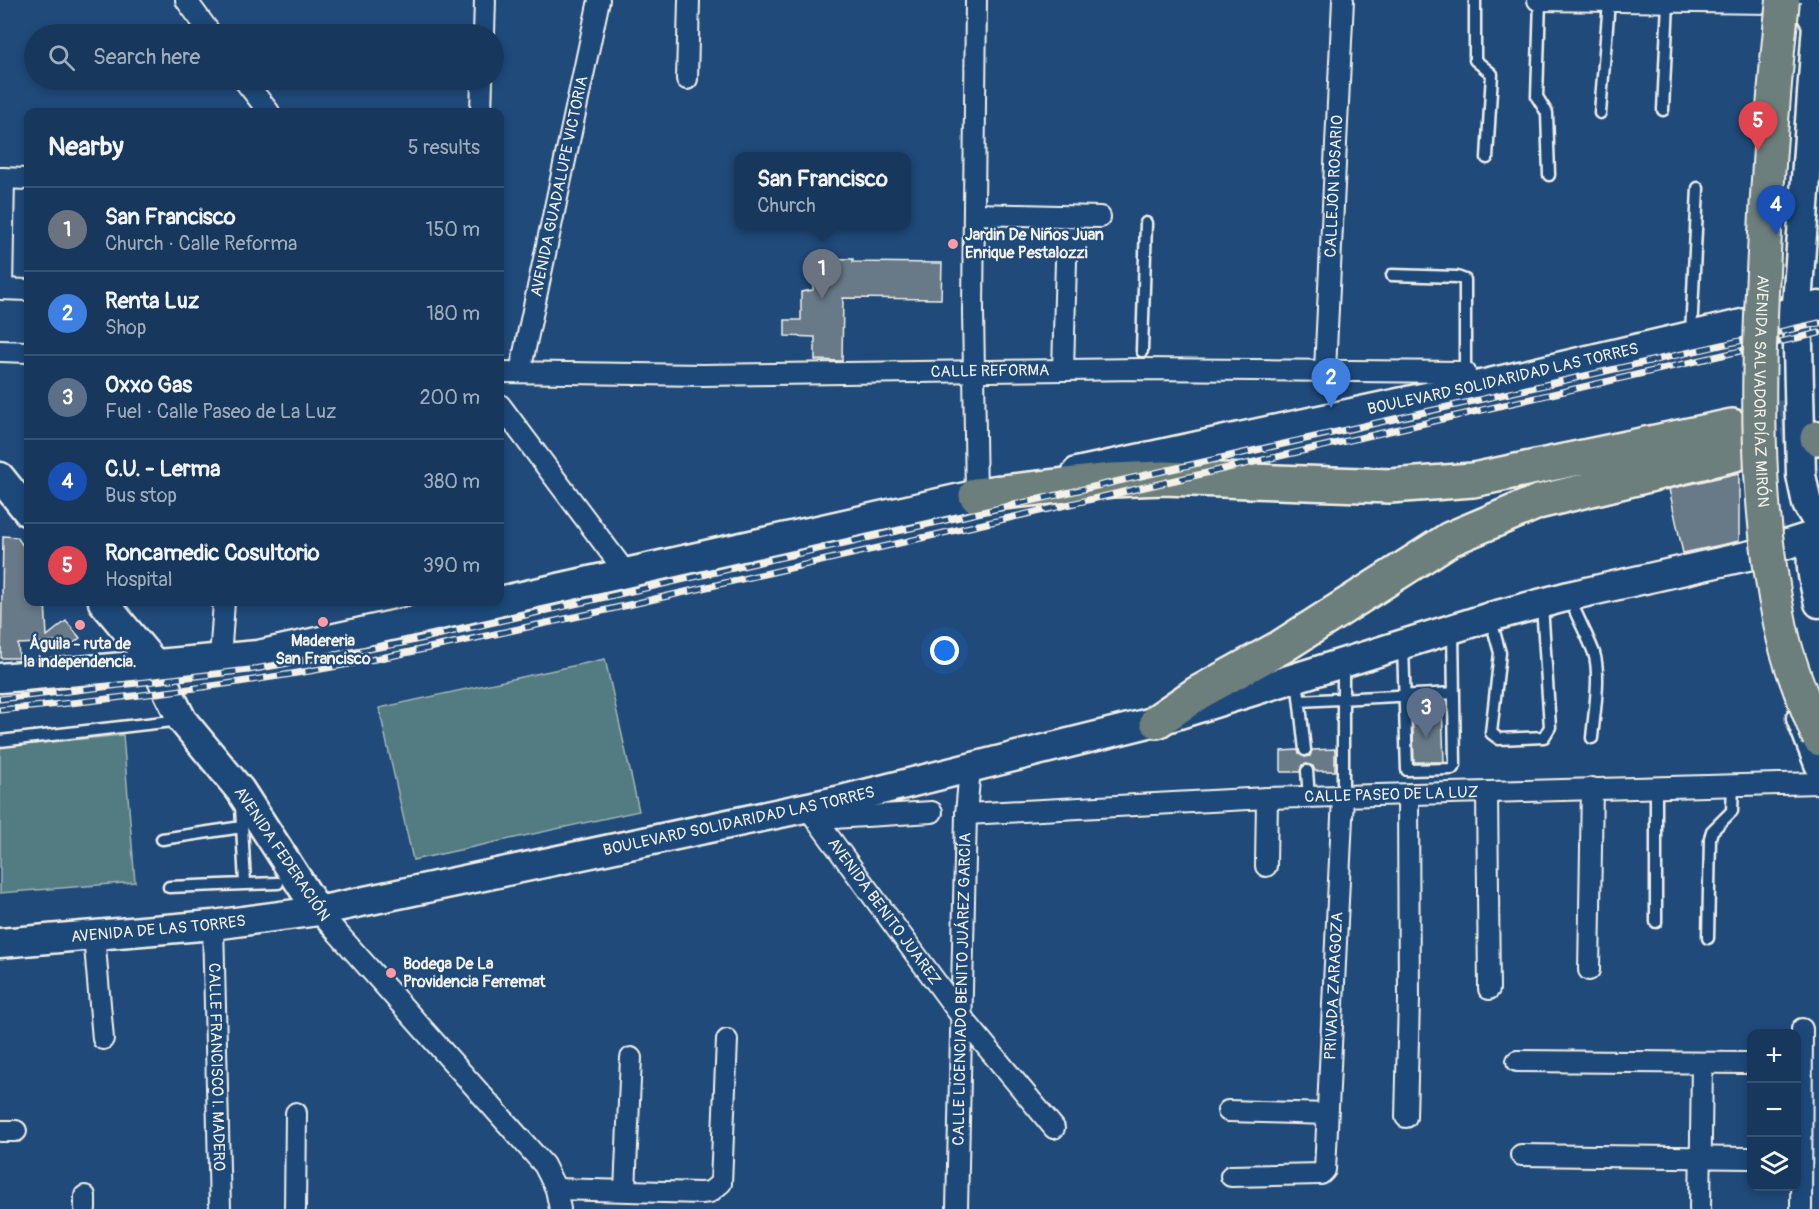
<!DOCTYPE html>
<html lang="en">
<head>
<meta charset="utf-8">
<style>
	body { margin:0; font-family:Pangolin,sans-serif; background:#244365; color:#f1f3f6 }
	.controls { position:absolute; right:18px; bottom:18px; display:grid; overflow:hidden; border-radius:12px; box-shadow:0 3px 9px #0003 }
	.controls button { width:54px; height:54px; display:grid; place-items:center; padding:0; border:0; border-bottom:2px solid #365272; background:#17385c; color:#f1f3f6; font:30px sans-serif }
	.you { position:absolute; left:945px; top:651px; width:21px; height:21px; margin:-15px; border:4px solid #fff; border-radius:50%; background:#1a73e8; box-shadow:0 0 0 9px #1a73e833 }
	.badge { display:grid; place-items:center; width:39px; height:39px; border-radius:50%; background:#8abfa5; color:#fff; font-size:20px; font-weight:700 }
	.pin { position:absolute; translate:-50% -50px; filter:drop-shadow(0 2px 3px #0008) }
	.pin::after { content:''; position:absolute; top:32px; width:21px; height:18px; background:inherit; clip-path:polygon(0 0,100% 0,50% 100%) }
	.popup { position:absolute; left:734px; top:152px; width:177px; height:78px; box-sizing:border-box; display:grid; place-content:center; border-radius:12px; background:#17385c; filter:drop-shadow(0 2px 4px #0005); font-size:20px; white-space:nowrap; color:#9eacbb }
	.popup b { font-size:22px; color:#f1f3f6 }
	.popup::after { content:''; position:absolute; left:50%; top:100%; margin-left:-12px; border:12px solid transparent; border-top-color:#17385c }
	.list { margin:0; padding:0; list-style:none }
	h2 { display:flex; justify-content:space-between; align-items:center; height:78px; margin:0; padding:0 24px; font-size:26px }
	h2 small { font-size:20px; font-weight:400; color:#9eacbb }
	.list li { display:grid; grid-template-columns:39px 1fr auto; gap:18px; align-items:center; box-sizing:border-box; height:84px; padding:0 24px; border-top:2px solid #365272 }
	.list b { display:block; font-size:22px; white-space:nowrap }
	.list p { margin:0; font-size:20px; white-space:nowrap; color:#9eacbb }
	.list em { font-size:20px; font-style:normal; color:#9eacbb }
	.icon { flex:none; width:33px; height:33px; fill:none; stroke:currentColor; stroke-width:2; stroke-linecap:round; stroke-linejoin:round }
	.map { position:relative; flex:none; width:1819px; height:1209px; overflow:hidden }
	.search { position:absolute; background:#17385c; box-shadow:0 3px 9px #0003; left:24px; top:24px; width:480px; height:66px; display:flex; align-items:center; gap:15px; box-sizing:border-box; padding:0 21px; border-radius:33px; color:#9eacbb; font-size:22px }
	.panel { position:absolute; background:#17385c; box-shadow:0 3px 9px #0003; left:24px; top:108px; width:480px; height:498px; border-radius:12px }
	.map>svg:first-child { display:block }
	.green { fill:#537b82; stroke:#a4b6b5; stroke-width:1.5 }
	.building { fill:#687988; stroke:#f4f1e8; stroke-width:1.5 }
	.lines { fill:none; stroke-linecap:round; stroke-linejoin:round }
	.highway-tunnel { stroke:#3f638a; stroke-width:33; stroke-dasharray:33 16; stroke-linecap:butt }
	.lane-casing { stroke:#f4f1e8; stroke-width:15 }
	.street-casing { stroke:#f4f1e8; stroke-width:24 }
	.secondary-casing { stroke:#f4f1e8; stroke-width:33 }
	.highway-casing { stroke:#f4f1e8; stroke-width:38 }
	.lane { stroke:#1f4a7a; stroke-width:10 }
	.street { stroke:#1f4a7a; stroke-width:20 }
	.secondary { stroke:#1f4a7a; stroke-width:28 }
	.highway { stroke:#6c7f7c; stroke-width:33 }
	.rail-casing { stroke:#f4f1e8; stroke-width:7 }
	.rail { stroke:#1f4a7a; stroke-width:4.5; stroke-dasharray:14; stroke-linecap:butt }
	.primary-bridge-casing { stroke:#f4f1e8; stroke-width:36; stroke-linecap:butt }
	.primary-bridge { stroke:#6c7f7c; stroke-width:32 }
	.poi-dot { fill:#ff9aa2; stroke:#1f4a7a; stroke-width:2 }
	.labels { text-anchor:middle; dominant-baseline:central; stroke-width:4.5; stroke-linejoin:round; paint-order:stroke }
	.street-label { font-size:16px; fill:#f4f1e8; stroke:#1f4a7a }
	.poi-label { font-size:16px; font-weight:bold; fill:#f4f1e8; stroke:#1f4a7a; text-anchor:start }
</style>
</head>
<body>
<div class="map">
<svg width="1819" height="1209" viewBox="0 0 1819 1209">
	<rect width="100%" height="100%" fill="#1f4a7a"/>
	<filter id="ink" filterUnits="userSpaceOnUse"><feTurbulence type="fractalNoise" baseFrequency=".0167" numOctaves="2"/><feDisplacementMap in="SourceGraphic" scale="12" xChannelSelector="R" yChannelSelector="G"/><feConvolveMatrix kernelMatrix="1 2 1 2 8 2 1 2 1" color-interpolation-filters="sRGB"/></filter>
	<g filter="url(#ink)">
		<path class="green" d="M605,659L639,811L413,860L379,708Z
			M123,735L135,882L0,893V747Z"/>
		<path class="building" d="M814,258L853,259V262L942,263L941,299L843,298L842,361L815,360V337L785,336V320H801V292L813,290Z
			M1739,473V541L1683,553L1669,489Z
			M3,536L17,537L28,553V602H45L47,636L66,621L80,638L66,649L61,642L18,644L19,658H1Z
			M1442,706L1444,762H1414L1412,707Z
			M1335,749V771H1315L1313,766L1307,764L1302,765L1300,772H1281V751L1297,750L1305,757L1310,756L1312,750Z"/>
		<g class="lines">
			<path class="highway-tunnel" d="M1732,426L1819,410
				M1735,454L1817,438"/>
			<g class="lane-casing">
				<path id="lane" d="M1475,0V60L1492,74L1487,158
					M1540,0L1537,97L1547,113L1549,175
					M1663,110L1668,2
					M1600,113L1609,2
					M1392,275L1457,277L1465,280V372
					M1691,334L1698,188
					M1142,351L1146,223
					M1569,596C1576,616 1587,634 1594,653C1601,674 1594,715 1592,738
					M1490,617L1500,653L1491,733L1499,739L1544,737L1550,727L1542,605
					M1403,646L1407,770L1452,769L1455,765L1453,631
					M1297,679L1305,750
					M1300,701L1454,693
					M0,741L181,720
					M1307,771L1309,797
					M1656,787V922
					M1343,797V665
					M162,839L242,827
					M245,884L278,883
					M169,887L245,884L241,806
					M1708,938L1710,838L1712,831L1732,811L1733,785"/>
			</g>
			<g class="street-casing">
				<g id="street">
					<path d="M186,0L211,34"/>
					<path d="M1538,0L1772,3"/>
					<path d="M484,34L485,0"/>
					<path d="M687,79L689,0"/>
					<path d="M244,80L269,112"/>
					<path d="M481,112L482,80"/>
					<path d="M0,178L28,179"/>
					<path d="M975,214L1100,217"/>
					<path d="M0,289L28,290"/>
					<path d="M2,289L4,178"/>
					<path d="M0,351L28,352"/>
					<path d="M1063,370L1066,261"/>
					<path id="s1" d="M1325,370L1343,0"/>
					<path id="s2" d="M500,372L703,375L1141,369L1465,372L1464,389"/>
					<path id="s3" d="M520,372L599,0"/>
					<path d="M500,405L626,573"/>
					<path d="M976,495L973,311L976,0"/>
					<path d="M220,659L224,602"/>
					<path d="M1487,792L1489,989"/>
					<path id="s4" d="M807,807L961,1016L1054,1128"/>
					<path id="s5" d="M966,814L1267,798L1819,783"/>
					<path d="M816,819L932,812"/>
					<path d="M1266,866L1267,798"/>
					<path d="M318,911L544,1165L556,1189L560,1209"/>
					<path id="s6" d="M213,925L220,1209"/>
					<path d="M94,935L103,1039"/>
					<path d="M1589,970L1592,788"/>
					<path d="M1517,1061L1745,1063"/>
					<path d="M1228,1111L1327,1114"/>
					<path d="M1406,1117L1409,1000L1408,795"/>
					<path d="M0,1131H16"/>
					<path d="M1521,1155L1749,1158"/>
					<path id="s7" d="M1231,1176L1321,1174L1325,1170L1343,797"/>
					<path d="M556,1189L701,1193L710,1192L721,1183L727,1040"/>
					<path d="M625,1190L631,1058"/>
					<path d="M85,1196V1209"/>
					<path d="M295,1209L296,1113"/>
					<path id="s8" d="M957,1209L966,814L970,768"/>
					<path d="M1700,1209L1702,1063"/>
					<path d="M1801,1209L1802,1029"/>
				</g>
			</g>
			<g class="secondary-casing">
				<g id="secondary">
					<path d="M1803,0L1817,24L1797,304L1801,475L1807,504L1819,524"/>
					<path id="s9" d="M1077,472L1464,389L1819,306"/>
					<path d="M0,477L28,512"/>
					<path d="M1815,535C1808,559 1813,579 1819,603"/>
					<path d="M500,601L997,490"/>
					<path d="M103,602L154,663L182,720L240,790L318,911"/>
					<path d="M0,678L258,655L498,602"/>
					<path d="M1801,718L1819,764"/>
					<path id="s10" d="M0,943L213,925L318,911L837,801L1157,721L1490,617L1569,596L1756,554L1819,534"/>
				</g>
			</g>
			<g class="highway-casing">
				<path id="highway" d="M1817,438H1819
					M976,495L1112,480L1163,478L1390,486L1473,480L1732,426
					M1157,721L1198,693L1281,647L1450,539L1538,502L1735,454"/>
			</g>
			<use href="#lane" class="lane"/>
			<use href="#street" class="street"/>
			<use href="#secondary" class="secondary"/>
			<use href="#highway" class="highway"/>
			<g class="rail-casing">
				<path id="rail" d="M0,699L249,670L402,643L1819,323
					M0,710C95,701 191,690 285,675C387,659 488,635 589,614L1819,333"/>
			</g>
			<use href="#rail" class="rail"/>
			<g class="primary-bridge-casing">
				<g id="primary-bridge">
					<path id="s11" d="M1783,0C1774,84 1768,168 1764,253C1757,378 1754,504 1781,628C1789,666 1805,703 1819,739"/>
				</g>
			</g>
			<use href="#primary-bridge" class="primary-bridge"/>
		</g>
	</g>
	<g class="poi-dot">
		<circle cx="953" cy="244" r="6"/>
		<circle cx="323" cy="622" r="6"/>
		<circle cx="80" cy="625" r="6"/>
		<circle cx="391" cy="973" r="6"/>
	</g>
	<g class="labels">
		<g class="street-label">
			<text stroke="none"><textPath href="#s1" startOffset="184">CALLEJÓN ROSARIO</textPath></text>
			<text stroke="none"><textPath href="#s3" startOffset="190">AVENIDA GUADALUPE VICTORIA</textPath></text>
			<text stroke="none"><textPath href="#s2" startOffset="490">CALLE REFORMA</textPath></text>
			<text stroke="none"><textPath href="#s9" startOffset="436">BOULEVARD SOLIDARIDAD LAS TORRES</textPath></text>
			<text stroke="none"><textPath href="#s11" startOffset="392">AVENIDA SALVADOR DÍAZ MIRÓN</textPath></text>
			<text stroke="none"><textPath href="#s5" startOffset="426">CALLE PASEO DE LA LUZ</textPath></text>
			<text stroke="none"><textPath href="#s10" startOffset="750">BOULEVARD SOLIDARIDAD LAS TORRES</textPath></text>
			<text transform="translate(282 854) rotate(56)">AVENIDA FEDERACIÓN</text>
			<text stroke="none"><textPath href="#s4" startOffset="130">AVENIDA BENITO JUAREZ</textPath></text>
			<text stroke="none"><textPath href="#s10" startOffset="159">AVENIDA DE LAS TORRES</textPath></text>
			<text stroke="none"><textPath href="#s7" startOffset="280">PRIVADA ZARAGOZA</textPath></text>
			<text stroke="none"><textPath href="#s8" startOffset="220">CALLE LICENCIADO BENITO JUÁREZ GARCÍA</textPath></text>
			<text stroke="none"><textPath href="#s6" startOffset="142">CALLE FRANCISCO I. MADERO</textPath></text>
		</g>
		<g class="poi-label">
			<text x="965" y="235">Jardin De Niños Juan<tspan x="965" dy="18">Enrique Pestalozzi</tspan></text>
			<text x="323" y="641" text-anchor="middle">Madereria<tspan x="323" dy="18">San Francisco</tspan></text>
			<text x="80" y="644" text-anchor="middle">Águila - ruta de<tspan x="80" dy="18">la independencia.</tspan></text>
			<text x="403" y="964">Bodega De La<tspan x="403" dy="18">Providencia Ferremat</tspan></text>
		</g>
	</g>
</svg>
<div class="controls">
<button>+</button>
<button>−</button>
<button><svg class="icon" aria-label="layers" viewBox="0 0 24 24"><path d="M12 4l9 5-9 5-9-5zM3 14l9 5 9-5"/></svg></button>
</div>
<div class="you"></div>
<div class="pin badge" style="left:822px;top:299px;background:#6b7280">1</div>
<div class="popup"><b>San Francisco</b>Church</div>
<div class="pin badge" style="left:1331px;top:408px;background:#3f7fe0">2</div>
<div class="pin badge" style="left:1426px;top:738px;background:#5c6f8a">3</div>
<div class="pin badge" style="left:1776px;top:235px;background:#1a4fb4">4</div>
<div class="pin badge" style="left:1758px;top:151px;background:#e0444e">5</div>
<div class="search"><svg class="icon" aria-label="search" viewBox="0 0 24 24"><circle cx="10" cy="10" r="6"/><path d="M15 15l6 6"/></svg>Search here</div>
<section class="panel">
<h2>Nearby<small>5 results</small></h2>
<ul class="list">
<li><span class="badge" style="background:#6b7280">1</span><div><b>San Francisco</b><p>Church · Calle Reforma</p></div><em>150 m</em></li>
<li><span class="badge" style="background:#3f7fe0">2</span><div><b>Renta Luz</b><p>Shop</p></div><em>180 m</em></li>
<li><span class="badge" style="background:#5c6f8a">3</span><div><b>Oxxo Gas</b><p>Fuel · Calle Paseo de La Luz</p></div><em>200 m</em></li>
<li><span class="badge" style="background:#1a4fb4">4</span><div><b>C.U. - Lerma</b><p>Bus stop</p></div><em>380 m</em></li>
<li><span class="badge" style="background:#e0444e">5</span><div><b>Roncamedic Cosultorio</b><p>Hospital</p></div><em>390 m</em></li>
</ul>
</section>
</div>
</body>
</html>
